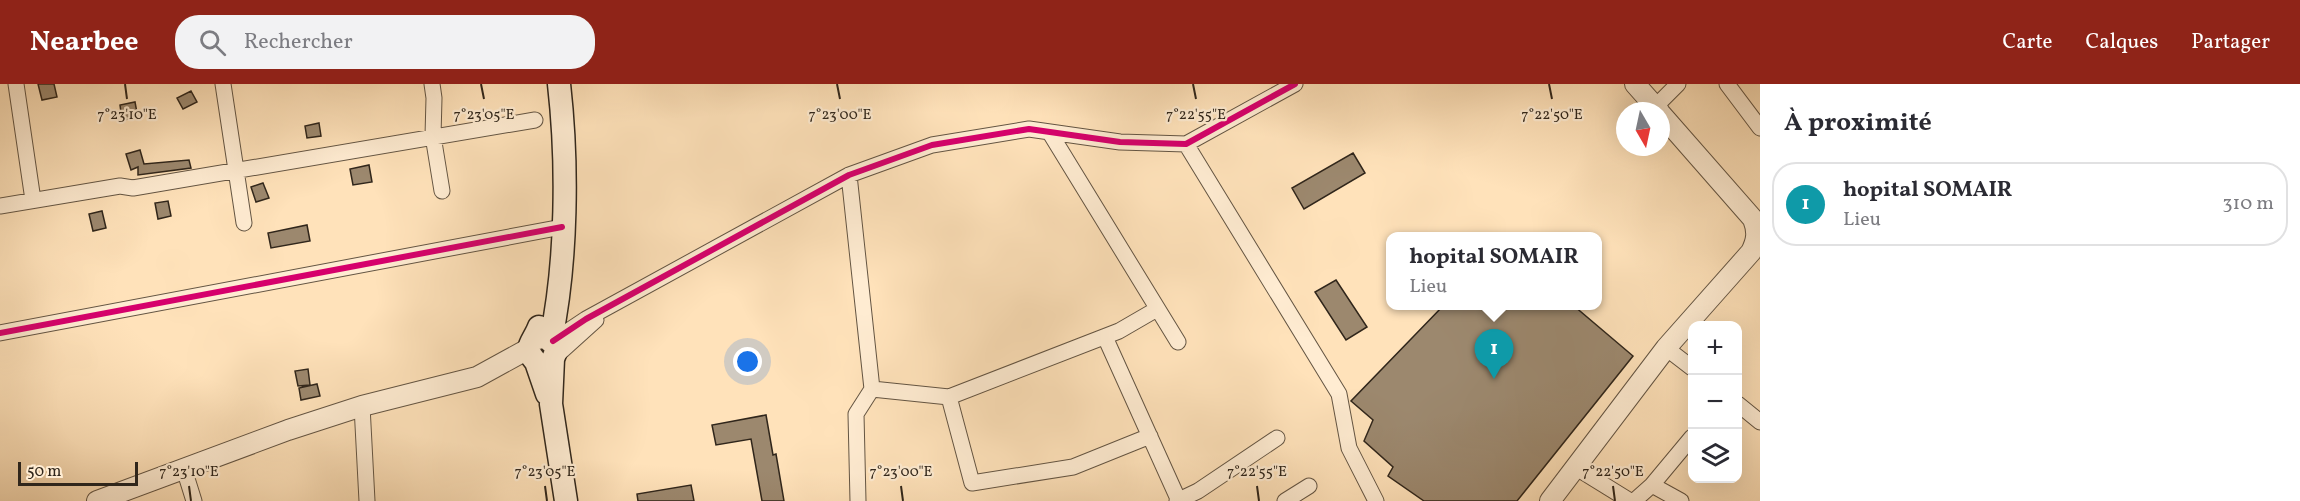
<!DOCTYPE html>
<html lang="fr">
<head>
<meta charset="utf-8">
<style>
	body { margin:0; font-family:Vollkorn,serif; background:#f2f2f3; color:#2b2b33 }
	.controls { position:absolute; right:18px; bottom:18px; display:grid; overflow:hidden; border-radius:12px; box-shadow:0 6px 24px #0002 }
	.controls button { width:54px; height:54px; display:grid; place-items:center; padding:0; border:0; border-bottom:2px solid #e1e1e2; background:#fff; color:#2b2b33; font:30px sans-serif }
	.compass { position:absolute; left:1616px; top:18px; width:54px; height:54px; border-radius:50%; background:#fff; box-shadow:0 6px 24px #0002; rotate:171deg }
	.scale { position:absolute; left:18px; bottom:15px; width:120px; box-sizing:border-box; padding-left:6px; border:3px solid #30261b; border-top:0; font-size:16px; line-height:21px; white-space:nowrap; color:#30261b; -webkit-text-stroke:4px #ffecd2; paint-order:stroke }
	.you { position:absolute; left:748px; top:278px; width:21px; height:21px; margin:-15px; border:4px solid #fff; border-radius:50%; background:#1a73e8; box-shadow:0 0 0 9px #1a73e833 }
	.badge { display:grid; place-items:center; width:39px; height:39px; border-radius:50%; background:#8f2418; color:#fff; font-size:20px; font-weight:700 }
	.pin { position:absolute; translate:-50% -50px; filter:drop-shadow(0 2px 3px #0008) }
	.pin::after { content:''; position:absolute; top:32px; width:21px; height:18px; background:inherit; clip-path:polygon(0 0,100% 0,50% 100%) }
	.popup { position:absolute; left:1386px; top:148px; width:216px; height:78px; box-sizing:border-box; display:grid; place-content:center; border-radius:12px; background:#fff; filter:drop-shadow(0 2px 4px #0005); font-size:20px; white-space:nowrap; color:#7c7c81 }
	.popup b { font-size:22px; color:#2b2b33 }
	.popup::after { content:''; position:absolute; left:50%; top:100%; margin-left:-12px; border:12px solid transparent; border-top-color:#fff }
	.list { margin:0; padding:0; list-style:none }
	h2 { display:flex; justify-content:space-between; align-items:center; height:78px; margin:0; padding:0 24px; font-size:26px }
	h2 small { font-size:20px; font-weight:400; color:#7c7c81 }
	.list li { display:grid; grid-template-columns:39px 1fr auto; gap:18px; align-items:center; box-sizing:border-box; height:84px; margin:0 12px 12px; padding:0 12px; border:2px solid #e1e1e2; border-radius:24px }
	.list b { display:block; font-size:22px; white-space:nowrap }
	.list p { margin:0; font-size:20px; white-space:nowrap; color:#7c7c81 }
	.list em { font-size:20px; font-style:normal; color:#7c7c81 }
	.icon { flex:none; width:33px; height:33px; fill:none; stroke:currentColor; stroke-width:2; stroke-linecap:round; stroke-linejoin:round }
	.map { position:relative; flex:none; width:1760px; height:417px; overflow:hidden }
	header { display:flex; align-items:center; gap:36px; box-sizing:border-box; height:84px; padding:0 30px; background:#8f2418; color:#fff }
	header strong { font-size:28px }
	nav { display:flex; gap:33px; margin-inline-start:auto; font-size:21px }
	.search { width:420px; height:54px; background:#f2f2f3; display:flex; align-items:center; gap:15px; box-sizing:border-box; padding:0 21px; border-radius:24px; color:#7c7c81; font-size:22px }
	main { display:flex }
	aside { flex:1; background:#fff }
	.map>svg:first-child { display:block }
	.building { fill:#9c886e; stroke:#30261b; stroke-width:1.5 }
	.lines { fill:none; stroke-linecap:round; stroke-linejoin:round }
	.minor-casing { stroke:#645543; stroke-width:17 }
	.tertiary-casing { stroke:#645543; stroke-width:22 }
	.secondary-casing { stroke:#30261b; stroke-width:25 }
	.minor { stroke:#ffecd2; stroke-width:15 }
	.tertiary { stroke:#ffecd2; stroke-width:20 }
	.secondary { stroke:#ffecd2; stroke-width:22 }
	.cycleway-casing { stroke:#ffecd2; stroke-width:10 }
	.cycleway { stroke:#d6006c; stroke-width:6 }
	.ticks { fill:none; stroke:#30261b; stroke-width:2 }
	.ticks-label { font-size:15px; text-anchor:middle; fill:#30261b; stroke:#ffecd2; stroke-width:4.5; stroke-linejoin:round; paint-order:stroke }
</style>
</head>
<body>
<header>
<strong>Nearbee</strong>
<div class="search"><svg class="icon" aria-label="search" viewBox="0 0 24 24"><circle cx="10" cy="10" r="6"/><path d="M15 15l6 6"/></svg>Rechercher</div>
<nav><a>Carte</a><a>Calques</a><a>Partager</a></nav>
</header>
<main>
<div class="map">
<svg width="1760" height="417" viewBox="0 0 1760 417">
	<rect width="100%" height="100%" fill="#ffe2ba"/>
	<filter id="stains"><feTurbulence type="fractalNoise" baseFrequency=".00333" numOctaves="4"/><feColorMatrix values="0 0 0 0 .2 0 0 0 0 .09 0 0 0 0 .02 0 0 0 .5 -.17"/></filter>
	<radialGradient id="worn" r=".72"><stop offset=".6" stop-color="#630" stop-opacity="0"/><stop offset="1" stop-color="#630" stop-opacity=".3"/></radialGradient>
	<path class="building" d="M38,0H54L57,13L42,16Z
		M191,7L197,18L183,25L177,14Z
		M135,18L138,34L122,36L120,21Z
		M319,39L321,52L307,54L305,42Z
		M140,66L144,80L189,76L191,84L138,91V83L131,86L126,70Z
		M1353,69L1365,89L1304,125L1292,104Z
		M369,81L372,98L353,101L350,85Z
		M263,99L269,114L256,118L251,103Z
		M168,117L171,132L158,135L155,119Z
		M102,127L106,144L93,147L89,130Z
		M307,141L310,157L271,164L268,149Z
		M1336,196L1367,243L1346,256L1315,208Z
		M1443,222H1574L1633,272L1517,417H1424L1388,392L1393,383L1364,357L1373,336L1351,317Z
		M308,285L310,301L298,302L295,287Z
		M317,300L320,312L301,316L299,304Z
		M766,331L773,371L776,370L784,417H762L751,355L716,361L712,341Z
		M691,401L694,417H638L637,410Z"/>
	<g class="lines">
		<g class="minor-casing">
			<path id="minor" d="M16,0L33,116
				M223,0L244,139
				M432,0L434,14L433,52L442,107
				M1727,0L1760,44
				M1655,23L1678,0
				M1050,49L1178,258
				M1186,60L1339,310L1349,364L1376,417
				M849,91L872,305L856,330L858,417
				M0,122L120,102L133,104L535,36
				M0,249L562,143
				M1105,253L1179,417
				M553,257L586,235L849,91L932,61L1029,45L1120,58L1186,60L1295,0
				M1666,264L1692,284
				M555,273L596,236
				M872,305L949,313L1119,247L1157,225
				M949,313L972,399L1073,383L1150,352
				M1738,320L1760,338
				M362,322L367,417
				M1575,383L1630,417
				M184,385L194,417
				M1652,401L1692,353
				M1177,417L1198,407L1277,354
				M1285,417L1309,402
				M1634,417L1652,401L1681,417"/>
		</g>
		<g class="tertiary-casing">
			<path id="tertiary" d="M1635,0L1659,27
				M97,417L288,346L362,322L477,293L528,265
				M1550,417L1666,264L1751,168C1757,156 1758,148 1753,135L1661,30"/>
		</g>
		<g class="secondary-casing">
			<path id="secondary" d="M539,243C536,252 528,260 529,269L536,278L547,310
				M535,254L546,253L556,262V267L553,275L551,320L566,417
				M551,255C567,177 568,79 559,0"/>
		</g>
		<use href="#minor" class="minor"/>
		<use href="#tertiary" class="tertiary"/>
		<use href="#secondary" class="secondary"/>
		<g class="cycleway-casing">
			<path id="cycleway" d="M0,249L562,143
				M553,257L586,235L849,91L932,61L1029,45L1120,58L1186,60L1295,0"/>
		</g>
		<use href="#cycleway" class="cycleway"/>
	</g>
	<path class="ticks" d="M125,0L127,15M481,0L484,15M837,0L840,15M1193,0L1196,15M1549,0L1552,15M189,402L191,417M545,402L547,417M901,402L903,417M1257,402L1259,417M1613,402L1615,417"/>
	<g class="ticks-label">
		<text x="127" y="35">7°23'10"E</text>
		<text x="484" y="35">7°23'05"E</text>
		<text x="840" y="35">7°23'00"E</text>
		<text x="1196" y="35">7°22'55"E</text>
		<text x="1552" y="35">7°22'50"E</text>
		<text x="189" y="392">7°23'10"E</text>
		<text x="545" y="392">7°23'05"E</text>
		<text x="901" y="392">7°23'00"E</text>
		<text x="1257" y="392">7°22'55"E</text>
		<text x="1613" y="392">7°22'50"E</text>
	</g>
	<rect width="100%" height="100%" filter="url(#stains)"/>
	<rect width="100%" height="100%" fill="url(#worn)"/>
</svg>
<div class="controls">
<button>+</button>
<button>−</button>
<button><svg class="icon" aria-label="layers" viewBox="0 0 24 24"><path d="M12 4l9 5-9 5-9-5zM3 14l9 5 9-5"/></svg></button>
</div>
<svg class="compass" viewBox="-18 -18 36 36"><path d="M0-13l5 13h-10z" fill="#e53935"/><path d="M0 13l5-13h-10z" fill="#7c7c81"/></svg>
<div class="scale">50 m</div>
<div class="you"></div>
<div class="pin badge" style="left:1494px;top:295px;background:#0f9aa8">1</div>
<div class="popup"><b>hopital SOMAIR</b>Lieu</div>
</div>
<aside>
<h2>À proximité<small></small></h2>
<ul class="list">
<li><span class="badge" style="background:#0f9aa8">1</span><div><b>hopital SOMAIR</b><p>Lieu</p></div><em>310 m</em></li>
</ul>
</aside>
</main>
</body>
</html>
